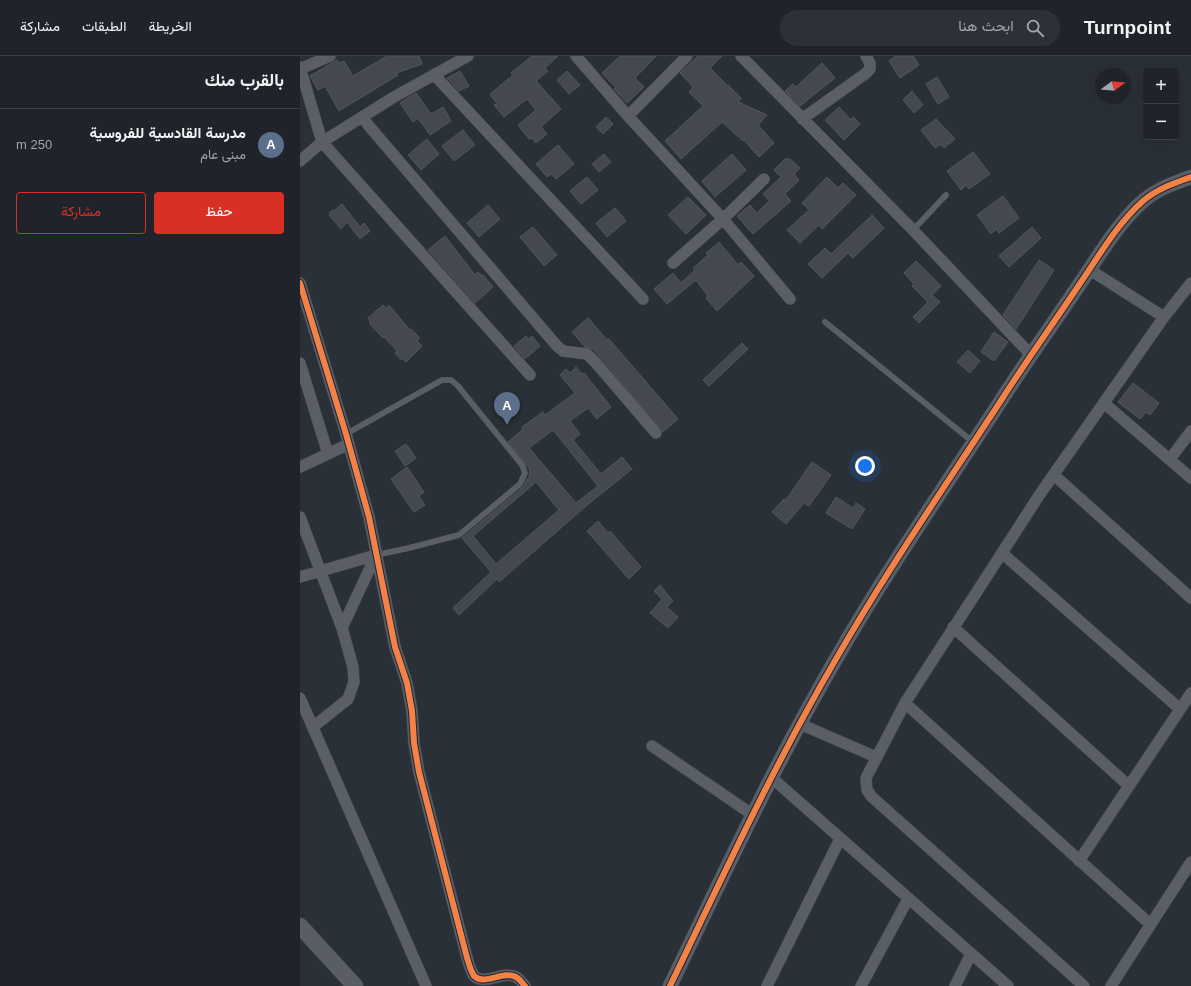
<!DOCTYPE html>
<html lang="ar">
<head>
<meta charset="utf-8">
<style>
	body { margin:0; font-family:Arial,Vazirmatn,sans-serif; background:#2d3036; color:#f1f3f6; direction:rtl }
	.controls { position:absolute; right:12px; top:12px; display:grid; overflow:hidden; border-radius:4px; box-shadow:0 4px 16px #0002 }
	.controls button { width:36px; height:36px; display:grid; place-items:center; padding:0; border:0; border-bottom:1px solid #3d4147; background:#20242a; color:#f1f3f6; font:20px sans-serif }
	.compass { position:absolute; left:795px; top:12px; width:36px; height:36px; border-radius:50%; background:#20242a; box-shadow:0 4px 16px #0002; rotate:74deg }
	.you { position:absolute; left:565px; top:410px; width:14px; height:14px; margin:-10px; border:3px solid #fff; border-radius:50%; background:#1a73e8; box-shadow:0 0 0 6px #1a73e833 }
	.badge { display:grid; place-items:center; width:26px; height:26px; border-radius:50%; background:#d93025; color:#fff; font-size:13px; font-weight:700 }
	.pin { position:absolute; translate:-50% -33px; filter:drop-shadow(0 1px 2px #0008) }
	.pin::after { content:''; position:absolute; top:21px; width:14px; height:12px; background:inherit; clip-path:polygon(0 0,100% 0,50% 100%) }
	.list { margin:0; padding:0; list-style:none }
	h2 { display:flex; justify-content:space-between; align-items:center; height:52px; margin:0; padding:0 16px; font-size:17px }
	h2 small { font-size:13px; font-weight:400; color:#a2a4a8 }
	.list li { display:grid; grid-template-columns:26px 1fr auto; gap:12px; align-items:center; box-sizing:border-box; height:72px; padding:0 16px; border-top:1px solid #3d4147 }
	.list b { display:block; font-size:15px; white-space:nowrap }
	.list p { margin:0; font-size:13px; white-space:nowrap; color:#a2a4a8 }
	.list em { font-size:13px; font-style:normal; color:#a2a4a8 }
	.actions { display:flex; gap:8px; padding:12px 16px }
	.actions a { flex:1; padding:9px 0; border:1px solid #d93025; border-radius:4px; text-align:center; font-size:14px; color:#d93025 }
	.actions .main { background:#d93025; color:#fff }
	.icon { flex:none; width:22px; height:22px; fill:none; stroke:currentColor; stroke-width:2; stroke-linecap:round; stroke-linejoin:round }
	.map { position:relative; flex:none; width:891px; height:930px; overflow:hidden; direction:ltr }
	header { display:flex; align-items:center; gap:24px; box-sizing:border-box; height:56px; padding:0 20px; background:#20242a; border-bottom:1px solid #3d4147 }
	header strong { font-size:19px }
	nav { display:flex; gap:22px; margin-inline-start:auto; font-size:14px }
	.search { width:280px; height:36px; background:#2d3036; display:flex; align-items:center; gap:10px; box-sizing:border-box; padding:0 14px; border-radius:22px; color:#a2a4a8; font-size:15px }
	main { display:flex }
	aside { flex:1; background:#20242a }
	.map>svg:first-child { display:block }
	.building { fill:#444950; stroke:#52575f; fill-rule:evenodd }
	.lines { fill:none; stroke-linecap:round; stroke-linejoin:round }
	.service-casing { stroke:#484c53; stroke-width:6 }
	.minor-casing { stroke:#484c53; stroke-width:12 }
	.tertiary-casing { stroke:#484c53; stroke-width:15 }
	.secondary-casing { stroke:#484c53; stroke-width:17 }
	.service { stroke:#5a5e66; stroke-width:5.5 }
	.minor { stroke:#5a5e66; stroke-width:11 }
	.tertiary { stroke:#5a5e66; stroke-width:14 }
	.secondary { stroke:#595d64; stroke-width:16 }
	.cycleway-casing { stroke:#1d2633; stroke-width:8 }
	.cycleway { stroke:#f48246; stroke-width:6 }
</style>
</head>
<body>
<header>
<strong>Turnpoint</strong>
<div class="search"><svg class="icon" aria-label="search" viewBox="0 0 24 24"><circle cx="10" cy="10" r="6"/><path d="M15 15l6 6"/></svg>ابحث هنا</div>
<nav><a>الخريطة</a><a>الطبقات</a><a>مشاركة</a></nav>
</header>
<main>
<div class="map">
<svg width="891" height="930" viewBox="0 0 891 930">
	<rect width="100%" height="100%" fill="#2a3038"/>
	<path class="building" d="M87,0H119L122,8L96,17L98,19L39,55L25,30L18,34L10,20L37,4L39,7L44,5L53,20Z
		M232,0H258L245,12L248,15L236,25L261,53L241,71L247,78L236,87L232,82L229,83L218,69L236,54L227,43L204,61L194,49L197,48L190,38L213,19L211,17Z
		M320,0H356L335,22L344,31L327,47L314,33L316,32L302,17Z
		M398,0H422L410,12L428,30V29L441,42L438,46L467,59L458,69L474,87L459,101L444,84L443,85L422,66L381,103L365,85L403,50L389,36L393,31L380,17Z
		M596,0H613L619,9L600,22L589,5Z
		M522,7L535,22L500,50L485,35L493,28L496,31Z
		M160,15L169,30L159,35L147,22Z
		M267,15L280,29L269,38L257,24Z
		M637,21L649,41L638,48L626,28Z
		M612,35L623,49L614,57L603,44Z
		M116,37L131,58L143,51L151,65L130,79L118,62L113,66L100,47Z
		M539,51L551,64L553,61L560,68L544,84L525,64Z
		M306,61L313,68L303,78L296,71Z
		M636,63L655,83L644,92L641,88L635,92L621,74Z
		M163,74L175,89L154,105L142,90Z
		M127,83L139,98L121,114L108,99Z
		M258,89L274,108L256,123L251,118L247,121L236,108Z
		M673,96L690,118L669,133L666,129L661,134L647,115Z
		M304,98L311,106L299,116L292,108Z
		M432,98L446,114L415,141L402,125Z
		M486,102L489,104L490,103L500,112L494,118L499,124L485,138L491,145L453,178L437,160L450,149L457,157L469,145L463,138L481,121L474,114Z
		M287,121L298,134L281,148L270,135Z
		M527,121L538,132L543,127L556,139L522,173L519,169L500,187L487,174L509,154L502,147Z
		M703,140L719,162L699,177L696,173L691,178L677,159Z
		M388,141L406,159L386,178L368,159Z
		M42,148L60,171L64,167L70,175L60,183L47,166L41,173L29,159L31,155L35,154Z
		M188,149L200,163L179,181L167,167Z
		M315,152L326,165L307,181L296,167Z
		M572,159L584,172L553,202L548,197L522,222L508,208L525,192L531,198Z
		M233,171L257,199L244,210L220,181Z
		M732,171L741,182L709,211L699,200Z
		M145,180L175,219L178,216L182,220L183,219L193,231L175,247L128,194Z
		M419,186L438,209L441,206L454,220L417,255L406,242L408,240L396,224L367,248L354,233L373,217L381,227L395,214L393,212L408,199L406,197Z
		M739,204L754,214L716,273L703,259Z
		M616,205L641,230L632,239L640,246L619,267L613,261L628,246L612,230L614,228L604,217Z
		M83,249L86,252L89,249L110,274L111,273L120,282L117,285L122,290L106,306L103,302L101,304L95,297L97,295L84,281L83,282L70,268V265L68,262Z
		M288,262L307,284L309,283L378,363L363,376L301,302L293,293L285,291L272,276Z
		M694,276L708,286L694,305L681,296Z
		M226,280L228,283L232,280L240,290L225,303L214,290Z
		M442,287L448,293L409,330L403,324Z
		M668,294L680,305L670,317L657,306Z
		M276,311L282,318L284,317L311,351L297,363L288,352L270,365L280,378L273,384L301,418L322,401L332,413L286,450L199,526L197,523L159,559L153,552L191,516L162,482L224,430L227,423L230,420L229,418L230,414L208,386L223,373L222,371L243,356L245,359L275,337L260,319L266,313L270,317ZM253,374L298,430L276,447L229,392ZM236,426L259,454L196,508L173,480Z
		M833,327L859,347L850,359L846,356L840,363L818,346Z
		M106,388L116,402L105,410L95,395Z
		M512,406L531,419L509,450L504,447L486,468L472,456L484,443L486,444Z
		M107,411L124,436L119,440L125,449L114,456L91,423Z
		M536,441L553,452L556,447L565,453L552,473L526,457Z
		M298,465L308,477L310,475L341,511L329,523L287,475Z
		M360,529L373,545L367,551L378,561L368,572L350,557L362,543L354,535Z"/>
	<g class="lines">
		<g class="service-casing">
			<path id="service" d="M613,174L646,139
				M525,266L673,386
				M46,378L142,324H151L158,330L222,409L225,417L220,428L159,479L109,492L76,499"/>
		</g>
		<g class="minor-casing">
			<path id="minor" d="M276,0L328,60L423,163L490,243
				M441,0L613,174L731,299
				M0,11L22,86L94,41L168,0
				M0,13L30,0
				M135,18L140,25L343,243
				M328,60L387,0
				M63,62L69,70L257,290L263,295L287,298L296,307L356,377
				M502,63L565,18L570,13V7L566,0
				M0,105L22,86L230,319
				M373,207L423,163L464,123
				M790,214L864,261
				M0,227L46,378L69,461L95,591L107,627L112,655L114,687L119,716L166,898C168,905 170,914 174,920C185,930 203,914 216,921C220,923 222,927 225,930
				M0,307L28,398
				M804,347L891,422
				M870,403L891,375
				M0,411L49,388
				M754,419L891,542
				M0,461L42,572L53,611L54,626L48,643L13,671
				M702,497L880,653
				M0,521L76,499L42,572
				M653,571L829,730
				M0,642L126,930
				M605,647L850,868
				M500,668L576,701
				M352,690L453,759
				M472,722L708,930
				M779,805L891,637
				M467,930L540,783
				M561,930L608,843
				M655,930L671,898
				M784,930L572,741L567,734L566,722L605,647L740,438L864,261L891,227
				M811,930L891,806"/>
		</g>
		<g class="tertiary-casing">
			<path id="tertiary" d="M370,930C423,820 474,709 536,603C587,514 646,429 702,343C727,304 755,265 781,226C800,198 818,167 843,145C857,133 874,127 891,121"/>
		</g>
		<g class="secondary-casing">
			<path id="secondary" d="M0,870L55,930"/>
		</g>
		<use href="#service" class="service"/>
		<use href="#minor" class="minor"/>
		<use href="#tertiary" class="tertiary"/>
		<use href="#secondary" class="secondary"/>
		<g class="cycleway-casing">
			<path id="cycleway" d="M0,227L46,378L69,461L95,591L107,627L112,655L114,687L119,716L166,898C168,905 170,914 174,920C185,930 203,914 216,921C220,923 222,927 225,930
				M370,930C423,820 474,709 536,603C587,514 646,429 702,343C727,304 755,265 781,226C800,198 818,167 843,145C857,133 874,127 891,121"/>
		</g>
		<use href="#cycleway" class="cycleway"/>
	</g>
</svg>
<div class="controls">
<button>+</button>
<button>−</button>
</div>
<svg class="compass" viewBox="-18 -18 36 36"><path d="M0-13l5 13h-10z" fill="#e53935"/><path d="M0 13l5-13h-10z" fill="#a2a4a8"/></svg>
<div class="you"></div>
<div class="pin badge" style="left:207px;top:369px;background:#5c6f8a">A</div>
</div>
<aside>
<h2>بالقرب منك<small></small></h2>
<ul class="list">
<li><span class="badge" style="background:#5c6f8a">A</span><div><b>مدرسة القادسية للفروسية</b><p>مبنى عام</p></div><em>250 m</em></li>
</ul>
<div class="actions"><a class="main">حفظ</a><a>مشاركة</a></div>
</aside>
</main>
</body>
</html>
